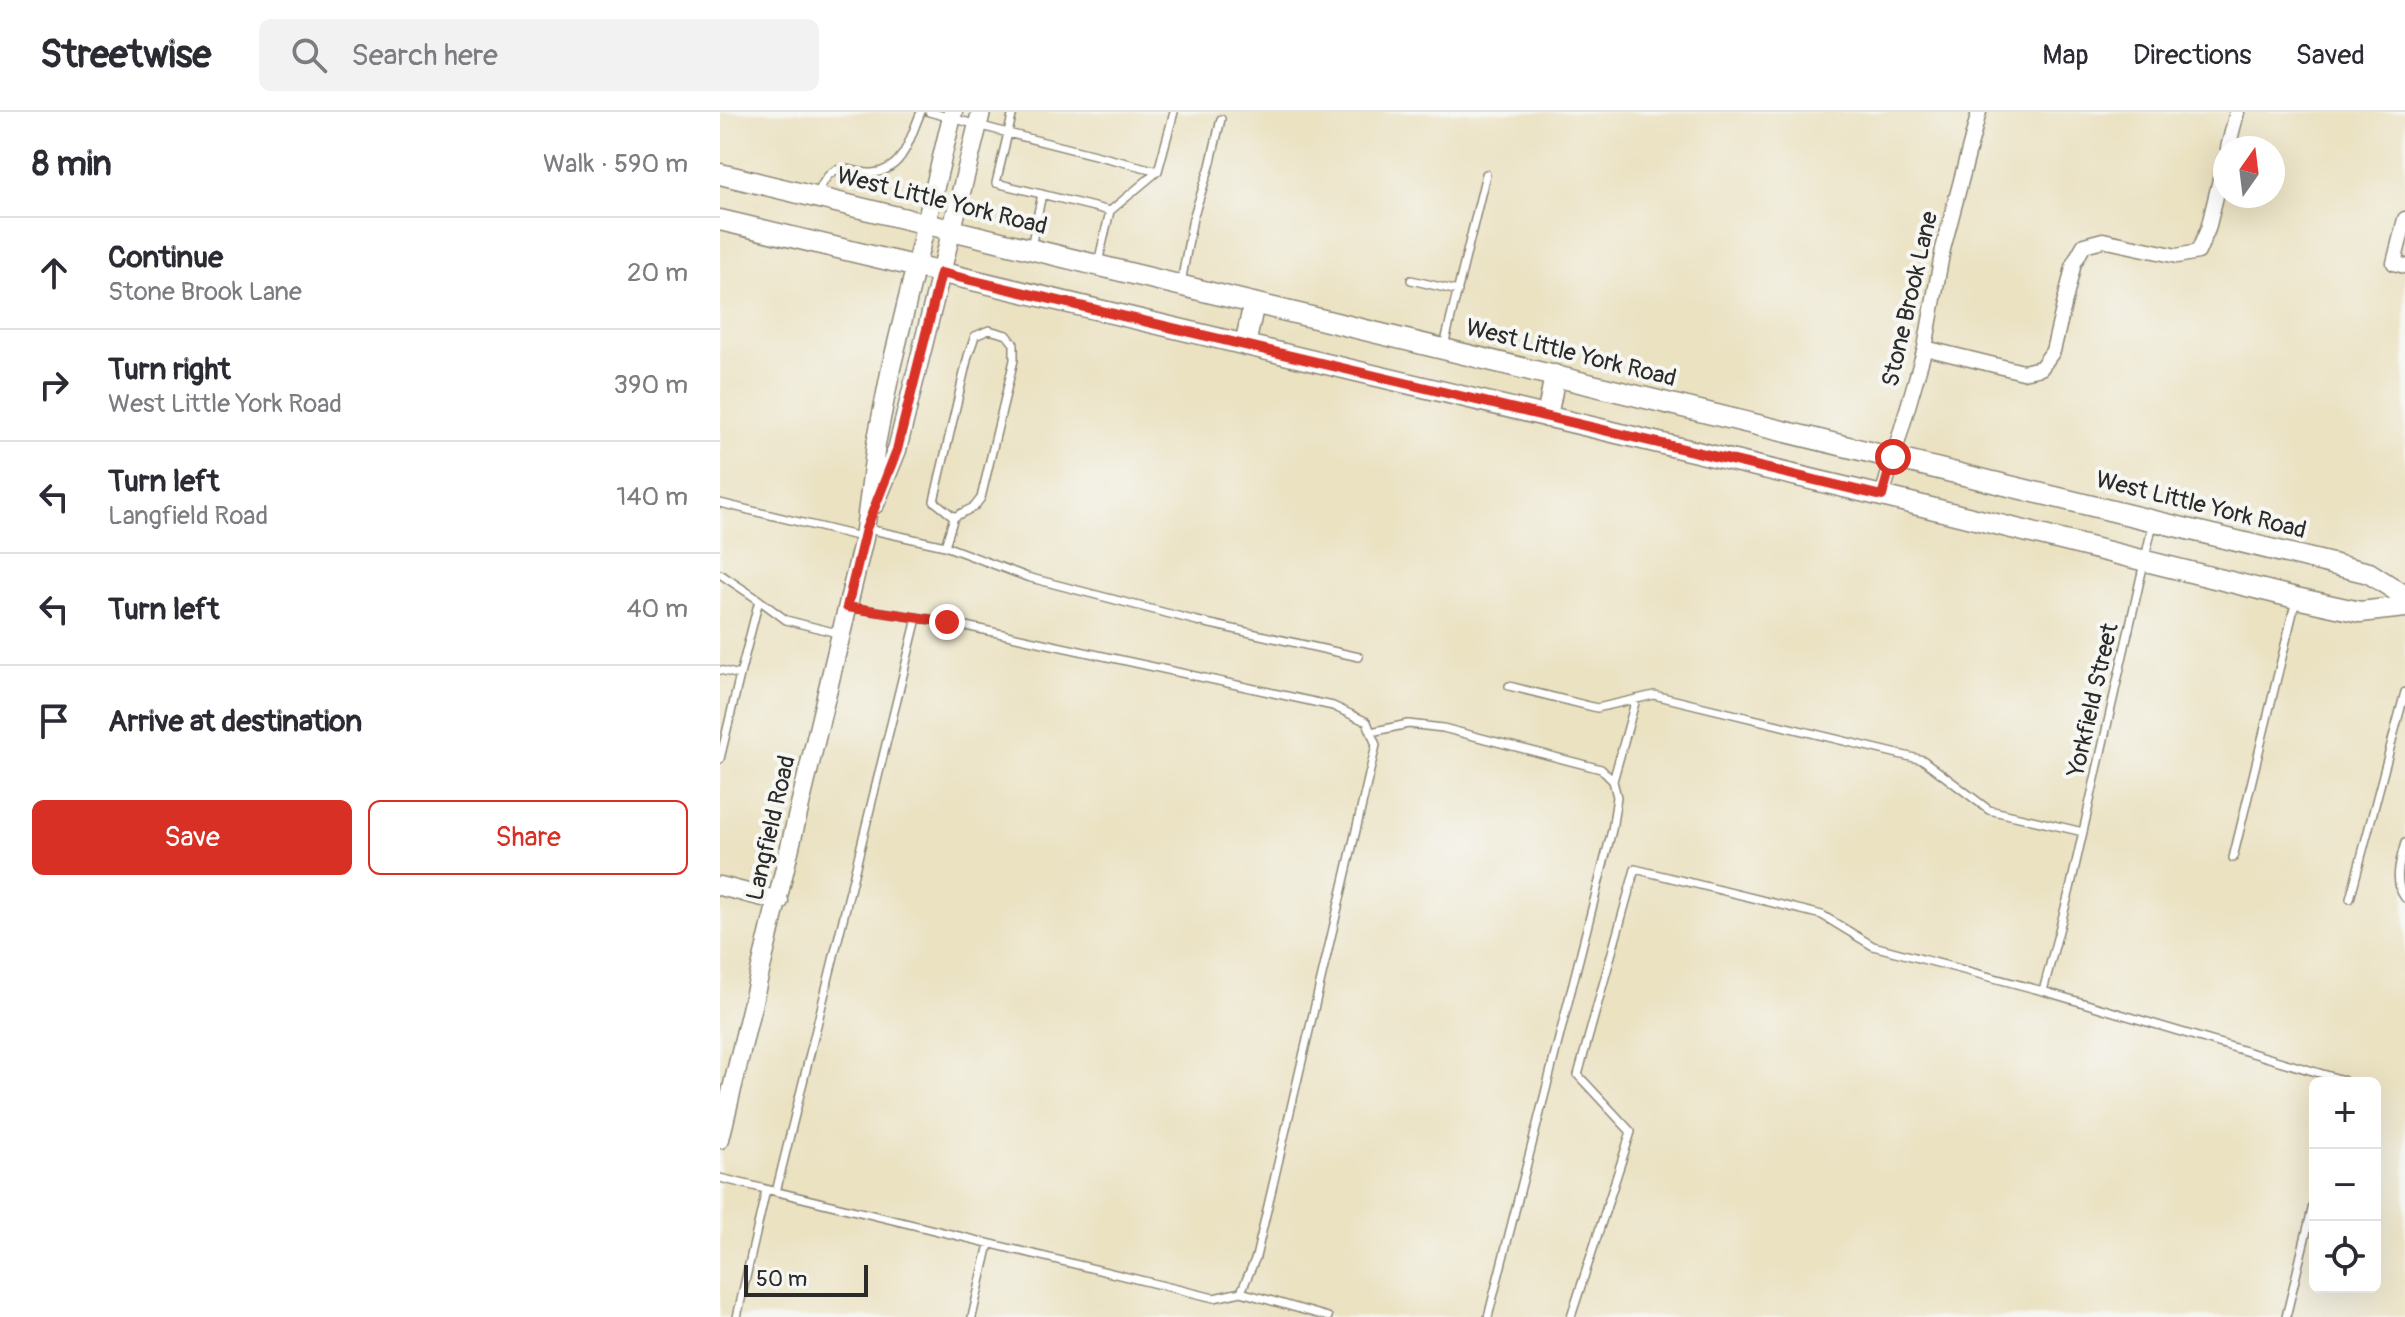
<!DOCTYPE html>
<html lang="en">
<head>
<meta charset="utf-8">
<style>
	body { margin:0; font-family:Pangolin,sans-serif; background:#f2f2f3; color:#2b2b33 }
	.controls { position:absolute; right:24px; bottom:24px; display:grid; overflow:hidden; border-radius:12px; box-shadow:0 8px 32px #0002 }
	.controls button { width:72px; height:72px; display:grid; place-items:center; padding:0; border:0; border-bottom:2px solid #e1e1e2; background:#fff; color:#2b2b33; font:40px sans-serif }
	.compass { position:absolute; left:1493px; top:24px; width:72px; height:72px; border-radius:50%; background:#fff; box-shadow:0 8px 32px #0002; rotate:14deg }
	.scale { position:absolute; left:24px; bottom:20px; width:124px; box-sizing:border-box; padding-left:8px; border:4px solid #2b2b2b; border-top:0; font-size:22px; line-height:28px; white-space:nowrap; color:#2b2b2b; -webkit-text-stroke:6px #f6f6f2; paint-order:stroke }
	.stop { position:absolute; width:24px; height:24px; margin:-18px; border:6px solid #d93025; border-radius:50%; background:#fff }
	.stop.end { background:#d93025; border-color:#fff; box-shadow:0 2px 8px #0008 }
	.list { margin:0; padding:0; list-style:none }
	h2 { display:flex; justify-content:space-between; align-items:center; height:104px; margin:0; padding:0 32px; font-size:34px }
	h2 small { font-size:26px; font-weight:400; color:#7c7c81 }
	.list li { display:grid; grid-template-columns:52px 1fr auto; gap:24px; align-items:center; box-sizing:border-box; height:112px; padding:0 32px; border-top:2px solid #e1e1e2 }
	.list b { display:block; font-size:30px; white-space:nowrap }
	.list p { margin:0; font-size:26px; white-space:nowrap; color:#7c7c81 }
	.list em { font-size:26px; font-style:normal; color:#7c7c81 }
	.actions { display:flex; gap:16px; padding:24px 32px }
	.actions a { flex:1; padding:18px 0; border:2px solid #d93025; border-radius:12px; text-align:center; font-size:28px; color:#d93025 }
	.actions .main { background:#d93025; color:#fff }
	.icon { flex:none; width:44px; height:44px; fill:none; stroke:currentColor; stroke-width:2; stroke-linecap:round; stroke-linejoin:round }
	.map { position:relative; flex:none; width:1685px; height:1205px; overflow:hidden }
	header { display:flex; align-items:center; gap:48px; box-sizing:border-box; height:112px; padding:0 40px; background:#fff; border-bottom:2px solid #e1e1e2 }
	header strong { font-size:38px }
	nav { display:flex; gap:44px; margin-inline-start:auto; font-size:28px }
	.search { width:560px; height:72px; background:#f2f2f3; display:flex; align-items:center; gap:20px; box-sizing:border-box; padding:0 28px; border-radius:12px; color:#7c7c81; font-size:30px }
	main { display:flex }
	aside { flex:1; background:#fff }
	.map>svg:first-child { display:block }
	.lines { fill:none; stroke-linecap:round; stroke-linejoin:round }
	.service-casing { stroke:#8b8676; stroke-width:10 }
	.minor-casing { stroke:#8b8676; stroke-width:17 }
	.tertiary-casing { stroke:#8b8676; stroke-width:21 }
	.secondary-casing { stroke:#8b8676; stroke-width:23 }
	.service { stroke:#fff; stroke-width:7 }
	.minor { stroke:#fff; stroke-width:14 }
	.tertiary { stroke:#fff; stroke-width:18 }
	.secondary { stroke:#fff; stroke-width:20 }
	.route { stroke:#d93025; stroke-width:10 }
	.labels { text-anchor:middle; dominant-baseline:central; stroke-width:8; stroke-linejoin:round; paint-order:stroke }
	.street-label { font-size:24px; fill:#2b2b2b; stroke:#f6f6f2 }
</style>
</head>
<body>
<header>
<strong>Streetwise</strong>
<div class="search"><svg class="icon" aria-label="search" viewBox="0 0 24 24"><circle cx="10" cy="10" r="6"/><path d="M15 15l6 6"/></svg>Search here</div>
<nav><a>Map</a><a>Directions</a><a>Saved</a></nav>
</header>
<main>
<aside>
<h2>8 min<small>Walk · 590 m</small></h2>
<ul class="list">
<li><svg class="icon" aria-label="ahead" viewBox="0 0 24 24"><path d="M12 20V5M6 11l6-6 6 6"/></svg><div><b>Continue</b><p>Stone Brook Lane</p></div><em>20 m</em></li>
<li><svg class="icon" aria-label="right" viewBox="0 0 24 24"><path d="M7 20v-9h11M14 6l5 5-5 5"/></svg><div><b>Turn right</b><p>West Little York Road</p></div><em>390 m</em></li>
<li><svg class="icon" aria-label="left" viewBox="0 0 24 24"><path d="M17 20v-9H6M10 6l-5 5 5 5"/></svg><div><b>Turn left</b><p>Langfield Road</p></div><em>140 m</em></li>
<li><svg class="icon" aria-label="left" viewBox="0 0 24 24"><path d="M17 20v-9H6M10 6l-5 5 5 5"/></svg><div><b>Turn left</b></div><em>40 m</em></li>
<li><svg class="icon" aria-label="arrive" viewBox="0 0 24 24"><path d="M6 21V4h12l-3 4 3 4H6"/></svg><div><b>Arrive at destination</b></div></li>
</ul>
<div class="actions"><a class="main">Save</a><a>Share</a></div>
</aside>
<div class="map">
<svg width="1685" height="1205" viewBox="0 0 1685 1205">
	<rect width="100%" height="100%" fill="#f6f6f2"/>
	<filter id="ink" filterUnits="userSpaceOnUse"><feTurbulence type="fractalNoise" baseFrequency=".0125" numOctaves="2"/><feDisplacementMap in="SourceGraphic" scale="16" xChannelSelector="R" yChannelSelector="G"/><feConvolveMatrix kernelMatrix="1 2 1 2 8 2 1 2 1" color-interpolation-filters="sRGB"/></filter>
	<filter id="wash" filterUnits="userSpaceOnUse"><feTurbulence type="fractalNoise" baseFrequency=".006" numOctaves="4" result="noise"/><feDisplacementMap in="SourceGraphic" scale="32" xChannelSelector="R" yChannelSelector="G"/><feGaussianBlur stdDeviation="1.8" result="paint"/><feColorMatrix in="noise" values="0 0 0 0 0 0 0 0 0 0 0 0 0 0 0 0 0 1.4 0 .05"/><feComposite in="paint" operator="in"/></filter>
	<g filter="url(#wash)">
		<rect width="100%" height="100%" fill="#ebe2c2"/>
	</g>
	<g filter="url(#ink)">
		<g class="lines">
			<g class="service-casing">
				<path id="service" d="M209,0L288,21L276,71L390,99
					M293,0L288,21L438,59
					M97,84C117,31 138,76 170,55C187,45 193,17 201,0
					M311,135L322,82
					M378,151L390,99L438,59L454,0
					M691,168L738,179
					M461,171L473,106L490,54L501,7
					M724,234L766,62
					M0,391L141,425
					M1433,411L1350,777L1323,879L1623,968V971
					M148,417L225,434L307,465L477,509L639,545
					M225,434L234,405L214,389L248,244L255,224L269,218L287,223L294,232V248L261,386L254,395L234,405
					M0,462L39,488L20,563
					M39,488L66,508L121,522
					M0,558L20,563L0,647
					M789,574L877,596L934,583L1203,648L1269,698L1363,720
					M651,620L688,612L723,616L881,657L893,669L897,685L892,718L768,1205
					M893,669L916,587
					M1685,731C1680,748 1673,771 1685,786
					M1513,746L1576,488
					M1630,787L1685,580
					M0,1066L494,1186L521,1180L536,1145L656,633L647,610L613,594L227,510L128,495
					M56,1080L197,506
					M521,1180L608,1205
					M17,1205L46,1078
					M252,1205L269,1132
					M851,1205L911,1020L858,963L915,757L1102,803L1153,834L1323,879
					M1566,1205L1595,1085"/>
			</g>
			<g class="minor-casing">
				<path id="minor" d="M1508,36L1517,0
					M1685,107L1674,151L1685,154
					M1205,236L1303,260L1321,256L1333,239L1354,151L1364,133L1383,128L1457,144L1478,140L1488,117L1505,47
					M1162,384L1205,236L1223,137L1259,0"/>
			</g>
			<g class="tertiary-casing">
				<path id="tertiary" d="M155,392L177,338L261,0
					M0,774L59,789
					M0,1027L144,426L156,332L171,256L233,0"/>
			</g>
			<g class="secondary-casing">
				<path id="secondary" d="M0,62L1649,461L1685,484
					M0,108L1162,384L1576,486L1640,500L1685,495
					M525,233L534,191
					M827,305L835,263"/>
			</g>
			<use href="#service" class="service"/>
			<use href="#minor" class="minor"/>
			<use href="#tertiary" class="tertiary"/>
			<use href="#secondary" class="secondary"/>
		</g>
	</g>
	<g class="lines" filter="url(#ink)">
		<path class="route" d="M227,510L127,495L146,417L177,338L221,161L1162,384L1173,345"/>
	</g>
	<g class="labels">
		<g class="street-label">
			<text transform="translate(222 89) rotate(14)">West Little York Road</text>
			<text transform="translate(1190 187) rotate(-77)">Stone Brook Lane</text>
			<text transform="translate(851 241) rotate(14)">West Little York Road</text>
			<text transform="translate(1481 393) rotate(14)">West Little York Road</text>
			<text transform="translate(1373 588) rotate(-77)">Yorkfield Street</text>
			<text transform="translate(51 716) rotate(-77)">Langfield Road</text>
		</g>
	</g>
</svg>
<div class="controls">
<button>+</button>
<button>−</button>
<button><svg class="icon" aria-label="locate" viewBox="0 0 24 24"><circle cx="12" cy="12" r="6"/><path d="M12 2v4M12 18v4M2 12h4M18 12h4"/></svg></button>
</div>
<svg class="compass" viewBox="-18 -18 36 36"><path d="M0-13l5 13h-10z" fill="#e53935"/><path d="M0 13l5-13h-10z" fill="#7c7c81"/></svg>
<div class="scale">50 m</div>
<div class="stop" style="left:1173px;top:345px"></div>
<div class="stop end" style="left:227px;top:510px"></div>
</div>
</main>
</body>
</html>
